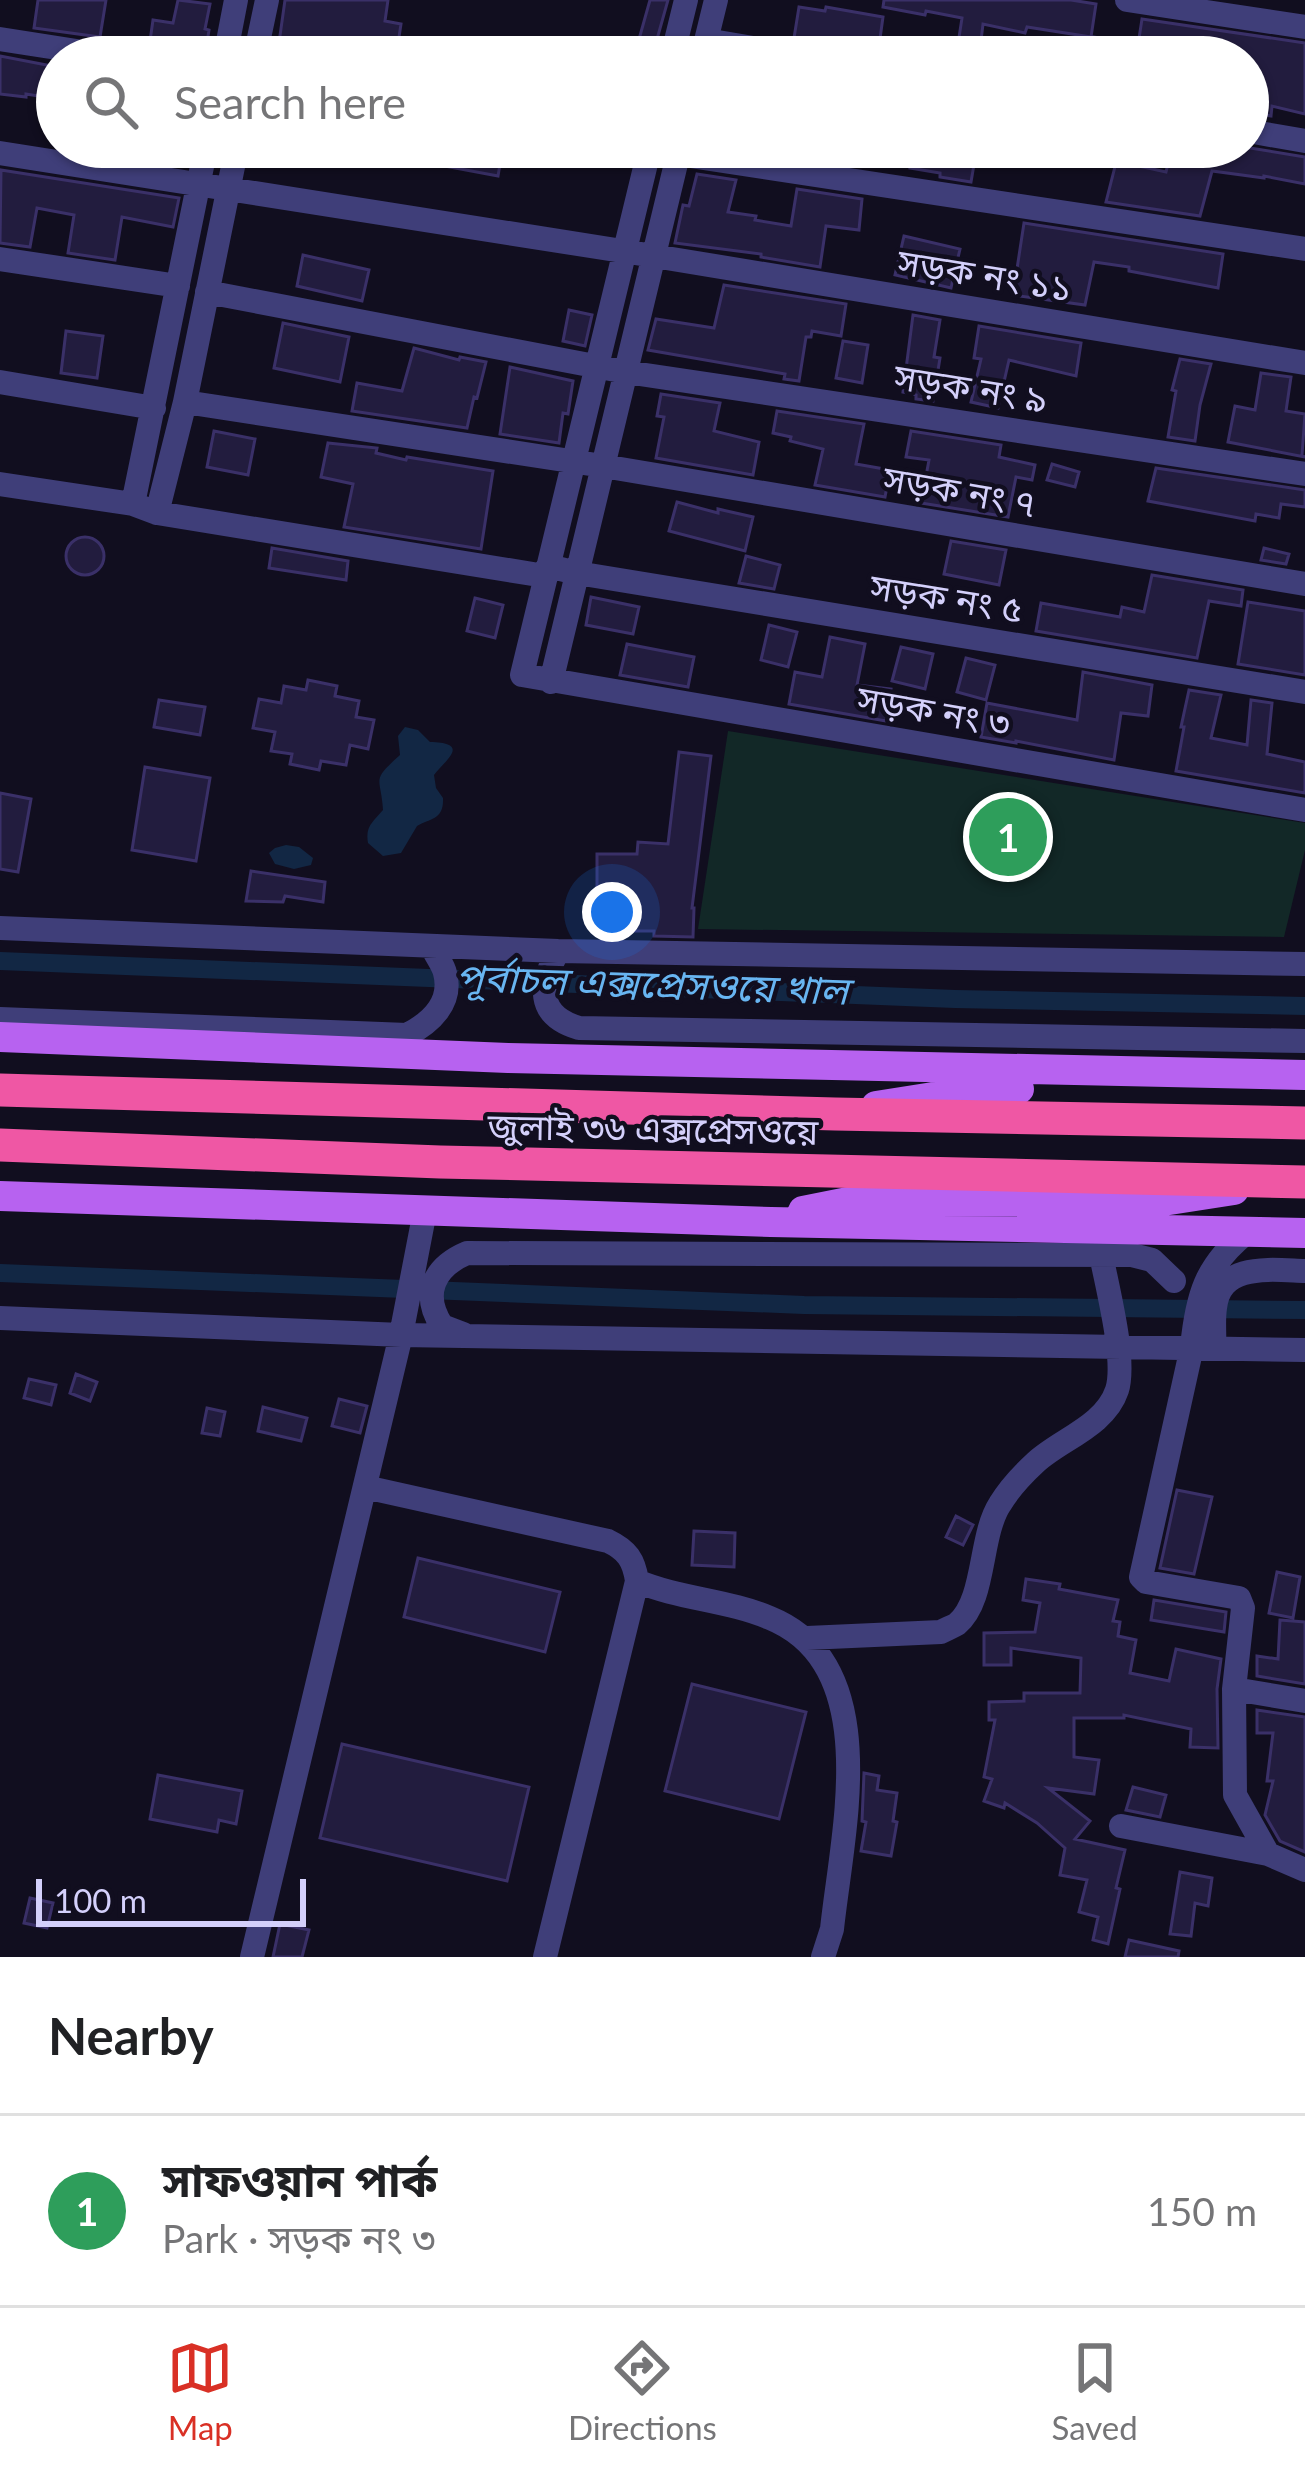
<!DOCTYPE html>
<html lang="en">
<head>
<meta charset="utf-8">
<style>
	body { margin:0; font-family:Lato,"Noto Sans Bengali",sans-serif; background:#f6f6f6; color:#202124 }
	.scale { position:absolute; left:36px; bottom:30px; width:270px; box-sizing:border-box; padding-left:12px; border:6px solid #d4d0fb; border-top:0; font-size:33px; line-height:42px; white-space:nowrap; color:#d4d0fb; -webkit-text-stroke:9px #110e1f; paint-order:stroke }
	.you { position:absolute; left:612px; top:912px; width:42px; height:42px; margin:-30px; border:9px solid #fff; border-radius:50%; background:#1a73e8; box-shadow:0 0 0 18px #1a73e833 }
	.badge { display:grid; place-items:center; width:78px; height:78px; border-radius:50%; background:#d93025; color:#fff; font-size:39px; font-weight:700 }
	.pin { position:absolute; translate:-50% -50%; border:6px solid #fff; box-shadow:0 3px 12px #0006 }
	.list { margin:0; padding:0; list-style:none }
	h2 { display:flex; justify-content:space-between; align-items:center; height:156px; margin:0; padding:0 48px; font-size:51px }
	h2 small { font-size:39px; font-weight:400; color:#757577 }
	.list li { display:grid; grid-template-columns:78px 1fr auto; gap:36px; align-items:center; box-sizing:border-box; height:192px; padding:0 48px; border-top:3px solid #e0e0e0 }
	.list b { display:block; font-size:45px; white-space:nowrap }
	.list p { margin:0; font-size:39px; white-space:nowrap; color:#757577 }
	.list em { font-size:39px; font-style:normal; color:#757577 }
	.icon { flex:none; width:66px; height:66px; fill:none; stroke:currentColor; stroke-width:2; stroke-linecap:round; stroke-linejoin:round }
	.map { position:relative; flex:none; width:1305px; height:1957px; overflow:hidden }
	.search { position:absolute; background:#fff; box-shadow:0 3px 9px #0004; left:36px; right:36px; top:36px; height:132px; display:flex; align-items:center; gap:30px; box-sizing:border-box; padding:0 42px; border-radius:66px; color:#757577; font-size:45px }
	.sheet { height:348px; background:#fff }
	nav { display:flex; justify-content:space-around; align-items:center; box-sizing:border-box; height:168px; border-top:3px solid #e0e0e0; background:#fff; font-size:33px; color:#757577 }
	nav a { display:grid; justify-items:center; gap:6px }
	nav .on { color:#d93025 }
	.map>svg:first-child { display:block }
	.green { fill:#122827 }
	.water { fill:#122744 }
	.lines { fill:none; stroke-linecap:round; stroke-linejoin:round }
	.canal { stroke:#122744; stroke-width:18 }
	.building { fill:#221c3e; stroke:#3a3068; stroke-width:3 }
	.minor { stroke:#3f3e79; stroke-width:24 }
	.major { stroke:#b762f0; stroke-width:30 }
	.highway { stroke:#ef57a4; stroke-width:33 }
	.labels { text-anchor:middle; dominant-baseline:central; stroke-width:9; stroke-linejoin:round; paint-order:stroke }
	.street-label { font-size:36px; fill:#d4d0fb; stroke:#110e1f }
	.water-label { font-size:39px; font-style:italic; fill:#68b5f1; stroke:#110e1f }
</style>
</head>
<body>
<div class="map">
<svg width="1305" height="1957" viewBox="0 0 1305 1957">
	<rect width="100%" height="100%" fill="#110e1f"/>
	<path class="green" d="M728,731L1305,823V850L1284,937L698,929Z"/>
	<path class="water" d="M405,727L418,730L430,742C472,743 445,760 434,775L436,788L443,798C444,820 430,818 417,826L401,853L383,856L368,843C365,826 373,822 383,810C381,776 370,782 400,755L398,736Z
		M286,845L299,847L313,858L311,865L294,869L275,864L269,853L275,848Z"/>
	<g class="lines">
		<path class="canal" d="M0,961L955,999L1305,1006
			M0,1273L804,1305L1305,1310"/>
	</g>
	<path class="building" d="M38,0H106L100,37L34,28Z
		M178,0L210,4L205,29L209,30L206,49L150,41L153,20L173,23Z
		M285,0H388L385,21L401,24L396,57H277Z
		M650,0H668L652,57H634Z
		M884,0H1071L1096,4L1091,37L1027,27L1025,33L983,24L979,57H956L962,18L926,11L925,15L883,7Z
		M799,7L825,11L826,7L883,17L878,53L856,50V46L794,38Z
		M1142,19L1305,43V114L1272,106L1271,116L1248,112L1252,63L1248,62V57H1224L1159,45L1161,57H1090L1094,37L1138,45Z
		M0,56L57,67V99L26,94V97L0,94Z
		M438,147H503L498,176L434,164Z
		M914,147H977L971,182L940,177V173L910,168Z
		M1120,147H1142L1139,166L1166,172L1172,147H1244L1305,157V184L1264,176V178L1212,171L1200,216L1106,202Z
		M1,170L179,198L173,227L122,217L115,260L68,253L74,215L37,208L30,247L0,243Z
		M697,174L736,180L728,212L756,216L755,220L791,226L797,189L862,199L859,230L826,226L820,267L761,257V254L675,243L683,205L689,206Z
		M1024,223L1223,254L1218,288L1129,271V267L1094,262L1085,305L1013,295Z
		M904,236L960,249L951,288L895,275Z
		M303,255L369,270L362,301L297,286Z
		M724,285L846,304L841,336L812,331L811,337H806L799,381L784,379L785,374L648,350L656,319L714,328Z
		M569,310L592,315L585,346L563,341Z
		M913,315L940,320L934,357L940,358L933,401L916,399V395L903,392Z
		M283,323L349,337L340,382L274,368Z
		M979,326L1081,343L1076,376L1009,360L998,408L971,402L981,359L974,358Z
		M66,331L103,336L97,378L61,373Z
		M843,341L868,345L862,383L836,378Z
		M414,348L459,360L460,357L486,362L477,398L474,397L467,428L352,411L357,383L402,391Z
		M1180,359L1211,364L1200,405L1195,441L1168,437L1176,391L1172,390Z
		M510,367L573,381L568,414L563,413L559,443L500,434Z
		M1261,373L1291,377L1286,411L1305,414L1302,455L1305,457L1228,442L1235,406L1255,410Z
		M661,394L720,403L714,431L759,442L753,475L656,458L664,417L657,416Z
		M777,411L864,424L856,464L890,470L885,497L815,485L823,449L790,441L791,437L773,433Z
		M214,431L255,439L248,475L207,467Z
		M911,431L1001,445L999,457L1035,465L1032,480L1016,477L1008,517L921,503L929,460L906,457Z
		M328,443L377,448L376,453L406,460L407,457L493,471L481,549L344,527L353,484L321,477Z
		M1052,464L1079,472L1075,487L1047,480Z
		M1156,468L1305,490V507L1281,504L1279,518L1256,514L1255,521L1148,501Z
		M677,502L718,513V509L753,517L745,551L669,531Z
		M66 556a19 19 0 1 1 38 0a19 19 0 1 1-38 0Z
		M951,541L1006,550L999,585L944,574Z
		M272,548L348,561L346,580L269,568Z
		M1264,548L1289,554L1286,564L1261,560Z
		M746,556L780,565L774,589L739,583Z
		M1152,575L1243,590L1241,606L1209,601L1197,658L1036,631L1041,603L1120,617L1122,607L1144,612Z
		M591,597L639,607L633,634L586,625Z
		M475,598L503,605L495,638L467,631Z
		M1248,602L1305,611V675L1238,664Z
		M769,625L797,632L788,667L761,660Z
		M830,637L865,644L857,685L891,689L886,721L789,704L795,672L822,677Z
		M627,644L694,657L688,687L620,675Z
		M901,647L933,654L925,689L892,681Z
		M966,658L995,665L986,700L957,692Z
		M1083,672L1152,685L1148,716L1121,713L1114,760L1016,741V743L981,737L987,703L1077,720Z
		M308,680L337,686L335,696L359,701L356,717L374,720L368,749L350,745L346,765L321,761L319,770L290,764L292,754L271,751L275,732L253,728L259,699L281,703L284,686L306,690Z
		M1189,690L1221,695L1211,738L1247,745L1251,700L1272,703L1267,754L1305,762V793L1176,771L1184,727H1181Z
		M159,700L205,707L200,735L154,727Z
		M679,752L711,756L692,908H694L693,937L654,936V931H597V854H637L638,842L668,844Z
		M145,767L210,778L196,861L132,850Z
		M0,793L31,799L18,872L0,869Z
		M251,871L325,882L323,902L285,896L283,902L246,901Z
		M76,1374L97,1382L90,1401L70,1393Z
		M29,1379L56,1385L51,1405L24,1398Z
		M339,1399L367,1406L360,1433L332,1426Z
		M263,1407L307,1418L301,1441L258,1431Z
		M207,1408L225,1412L220,1436L202,1433Z
		M1177,1490L1212,1497L1194,1574L1160,1568Z
		M956,1516L973,1525L963,1545L946,1537Z
		M694,1531L735,1533L734,1567L692,1565Z
		M418,1558L560,1592L545,1652L404,1617Z
		M1277,1572L1300,1577L1293,1618L1269,1613Z
		M1026,1579L1060,1584L1059,1589L1118,1600L1113,1621L1120,1622L1118,1636L1136,1640L1130,1673L1169,1681L1176,1649L1221,1659L1217,1689L1218,1748L1190,1747L1191,1729L1124,1715V1718H1074V1757L1099,1760L1094,1794L1048,1788L1090,1821L1075,1839L1125,1850L1116,1888L1120,1889L1108,1944L1093,1940L1098,1917L1079,1912L1087,1880L1060,1875L1065,1848L1037,1823L1005,1803L1004,1808L984,1801L992,1779L984,1777L995,1720H989V1702L1024,1701V1693H1080L1081,1658L1011,1648V1665H984V1633L1035,1632L1040,1603L1023,1600Z
		M1154,1600L1226,1612L1224,1632L1151,1620Z
		M1280,1620L1305,1622V1684L1257,1676V1656L1278,1659Z
		M692,1684L806,1712L779,1819L665,1791Z
		M1257,1710L1305,1717V1852L1280,1841L1265,1815L1273,1781H1267L1273,1733H1257Z
		M342,1744L529,1787L507,1881L320,1838Z
		M864,1773L879,1776L877,1790L897,1793L893,1821L897,1822L891,1856L861,1851L866,1822L862,1821Z
		M158,1775L242,1791L236,1824L219,1820L217,1832L150,1819Z
		M1133,1787L1166,1795L1160,1817L1126,1810Z
		M1180,1872L1212,1878L1208,1906L1195,1903L1191,1936L1170,1934Z
		M30,1898L53,1903L47,1928L24,1923Z
		M280,1924L309,1930L302,1957H273Z
		M1129,1940L1179,1951L1178,1957H1125Z"/>
	<g class="lines">
		<path class="minor" d="M1127,0L1305,27
			M0,39L115,57
			M706,40L806,57
			M225,57L236,0
			M255,57L267,0
			M672,57L686,0
			M702,57L716,0
			M1248,131L1305,141
			M631,147L1305,249
			M650,147L522,675L1305,810
			M0,153L654,256L1305,363
			M0,259L178,286
			M207,292L626,372L1305,474
			M0,382L154,408
			M185,402L603,466L1305,584
			M0,484L133,504L157,513L545,576
			M133,504L206,147
			M157,513L185,402L237,147
			M548,566L577,573L1305,692
			M551,682L680,147
			M0,928L558,951L1305,964
			M558,951C540,984 535,1015 579,1028L1305,1041
			M0,1019L407,1035C430,1023 453,1003 445,973C443,964 435,955 432,946
			M1246,1233C1205,1266 1197,1297 1192,1347L1141,1577L1146,1582L1239,1598L1243,1608L1234,1689L1235,1795L1268,1854
			M0,1318L401,1335L1305,1350
			M463,1334L442,1326C421,1294 434,1267 467,1253L1132,1255L1152,1260L1174,1281
			M1214,1348C1215,1335 1213,1321 1215,1308C1220,1262 1271,1270 1305,1271
			M365,1487L608,1541C627,1550 634,1560 637,1581L545,1957
			M637,1581C679,1599 728,1600 770,1618C885,1665 842,1833 832,1929L823,1957
			M807,1638L941,1632C946,1629 952,1627 957,1624C986,1600 979,1536 1000,1504C1009,1489 1023,1474 1036,1462C1061,1439 1105,1426 1117,1390C1127,1358 1105,1280 1099,1244
			M1234,1689L1305,1701
			M1121,1826L1268,1854L1305,1870
			M252,1957L401,1335L425,1211"/>
		<path class="major" d="M0,1037L508,1058L1305,1075
			M876,1106L984,1089H1019
			M0,1196L771,1222L1305,1233
			M803,1211L848,1202L1163,1201L1234,1190"/>
		<path class="highway" d="M0,1090L835,1114L1305,1123
			M0,1145L440,1162L1305,1182"/>
	</g>
	<g class="labels">
		<g class="street-label">
			<text transform="translate(985 274) rotate(9)">সড়ক নং ১১</text>
			<text transform="translate(971 387) rotate(9)">সড়ক নং ৯</text>
			<text transform="translate(960 490) rotate(10)">সড়ক নং ৭</text>
			<text transform="translate(947 597) rotate(9)">সড়ক নং ৫</text>
			<text transform="translate(934 710) rotate(10)">সড়ক নং ৩</text>
			<text transform="translate(653 1128) rotate(1)">জুলাই ৩৬ এক্সপ্রেসওয়ে</text>
		</g>
		<g class="water-label">
			<text transform="translate(652 983) rotate(2)">পূর্বাচল এক্সপ্রেসওয়ে খাল</text>
		</g>
	</g>
</svg>
<div class="scale">100 m</div>
<div class="you"></div>
<div class="pin badge" style="left:1008px;top:837px;background:#2e9e5b">1</div>
<div class="search"><svg class="icon" aria-label="search" viewBox="0 0 24 24"><circle cx="10" cy="10" r="6"/><path d="M15 15l6 6"/></svg>Search here</div>
</div>
<section class="sheet">
<h2>Nearby<small></small></h2>
<ul class="list">
<li><span class="badge" style="background:#2e9e5b">1</span><div><b>সাফওয়ান পার্ক</b><p>Park · সড়ক নং ৩</p></div><em>150 m</em></li>
</ul>
</section>
<nav>
<a class="on"><svg class="icon" aria-label="map" viewBox="0 0 24 24"><path d="M3 6l6-2 6 2 6-2v14l-6 2-6-2-6 2zM9 4v14M15 6v14"/></svg>Map</a>
<a><svg class="icon" aria-label="directions" viewBox="0 0 24 24"><path d="M12 3l9 9-9 9-9-9zM9 14v-3h6M13 9l2 2-2 2"/></svg>Directions</a>
<a><svg class="icon" aria-label="saved" viewBox="0 0 24 24"><path d="M7 4h10v16l-5-4-5 4z"/></svg>Saved</a>
</nav>
</body>
</html>
